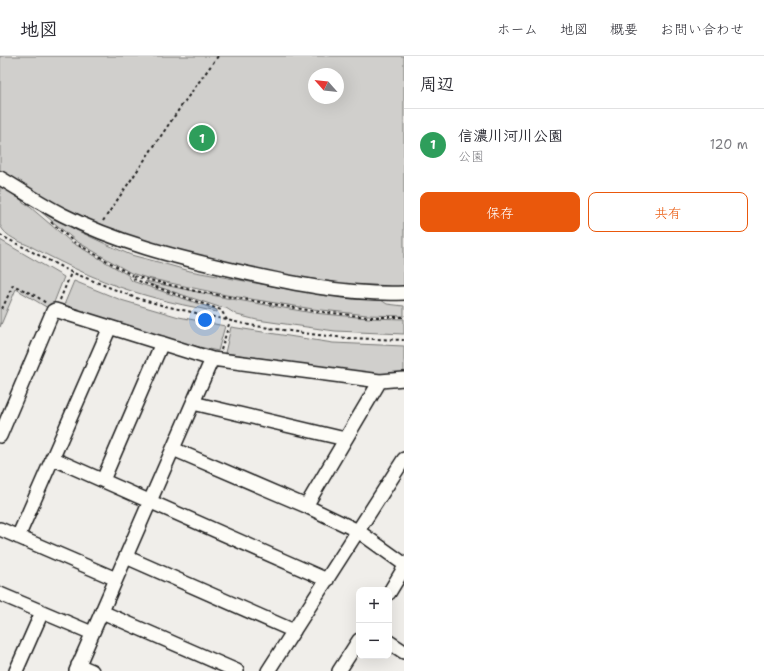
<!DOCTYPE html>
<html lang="ja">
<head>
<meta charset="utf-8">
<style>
	body { margin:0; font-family:"Shantell Sans","Klee One",sans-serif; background:#f2f2f3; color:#2b2b33 }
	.controls { position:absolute; right:12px; bottom:12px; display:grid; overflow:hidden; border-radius:8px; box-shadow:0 4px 16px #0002 }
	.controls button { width:36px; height:36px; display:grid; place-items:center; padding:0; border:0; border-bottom:1px solid #e1e1e2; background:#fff; color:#2b2b33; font:20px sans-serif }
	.compass { position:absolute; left:308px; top:12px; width:36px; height:36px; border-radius:50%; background:#fff; box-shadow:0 4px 16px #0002; rotate:297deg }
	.you { position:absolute; left:205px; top:264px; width:14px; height:14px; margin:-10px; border:3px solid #fff; border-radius:50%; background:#1a73e8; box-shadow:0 0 0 6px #1a73e833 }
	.badge { display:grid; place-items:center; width:26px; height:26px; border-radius:50%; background:#ea580c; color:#fff; font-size:13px; font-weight:700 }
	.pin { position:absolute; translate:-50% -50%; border:2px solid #fff; box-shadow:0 1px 4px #0006 }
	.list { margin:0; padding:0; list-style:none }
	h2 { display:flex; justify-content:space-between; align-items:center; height:52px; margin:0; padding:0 16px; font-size:17px }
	h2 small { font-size:13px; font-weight:400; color:#7c7c81 }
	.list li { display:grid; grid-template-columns:26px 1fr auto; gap:12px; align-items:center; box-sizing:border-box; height:72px; padding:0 16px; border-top:1px solid #e1e1e2 }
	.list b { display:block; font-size:15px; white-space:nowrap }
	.list p { margin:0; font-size:13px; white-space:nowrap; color:#7c7c81 }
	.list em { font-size:13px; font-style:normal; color:#7c7c81 }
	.actions { display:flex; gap:8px; padding:12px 16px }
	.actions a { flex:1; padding:9px 0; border:1px solid #ea580c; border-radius:8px; text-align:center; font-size:14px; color:#ea580c }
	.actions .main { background:#ea580c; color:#fff }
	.map { position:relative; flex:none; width:404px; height:615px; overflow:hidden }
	header { display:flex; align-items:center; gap:24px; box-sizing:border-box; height:56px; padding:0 20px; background:#fff; border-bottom:1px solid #e1e1e2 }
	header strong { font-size:19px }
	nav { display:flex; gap:22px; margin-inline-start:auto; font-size:14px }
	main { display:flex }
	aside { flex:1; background:#fff }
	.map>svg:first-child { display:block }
	.green { fill:#d0cfcc; stroke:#767674; fill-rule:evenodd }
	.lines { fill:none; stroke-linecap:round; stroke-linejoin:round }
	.minor-casing { stroke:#1c1c1c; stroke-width:16 }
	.path { stroke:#1c1c1c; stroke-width:2; stroke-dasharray:3 3; stroke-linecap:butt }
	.minor { stroke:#fdfcf7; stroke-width:13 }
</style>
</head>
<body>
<header>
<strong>地図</strong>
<nav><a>ホーム</a><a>地図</a><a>概要</a><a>お問い合わせ</a></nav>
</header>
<main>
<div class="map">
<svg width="404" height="615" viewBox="0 0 404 615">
	<rect width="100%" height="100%" fill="#f0eeea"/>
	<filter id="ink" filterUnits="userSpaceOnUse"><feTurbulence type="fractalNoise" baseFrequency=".025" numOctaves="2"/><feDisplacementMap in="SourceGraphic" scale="8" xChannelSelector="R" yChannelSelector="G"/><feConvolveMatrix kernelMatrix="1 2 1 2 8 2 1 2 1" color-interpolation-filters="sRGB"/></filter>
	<g filter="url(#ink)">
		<path class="green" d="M0,0H404V237L381,238L148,193L0,122ZM314,18H338V42H314Z
			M0,128L21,141L23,147L30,151L71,186L128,219L132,225L217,254V256C194,251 171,247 148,240C108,229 69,211 32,191C21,186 5,181 0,169Z
			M42,152L76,174L108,189L131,199L158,206L190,215L321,239L381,244L387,248L404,250V260L367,259L313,253L226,239L147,222L131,217L76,185L40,155Z
			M0,184L64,221L53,249L48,252L16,233L0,271Z
			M74,225L121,244L179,261L225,270L218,295C165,285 114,267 64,249Z
			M145,225L226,242L313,257L368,262L404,263V278L335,275L257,264L237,259L226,252L219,251L150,228Z
			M231,271L333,287L404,290V320L380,319L225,297Z"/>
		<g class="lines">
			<g class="minor-casing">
				<path id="minor" d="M0,122C21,134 41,148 63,159C116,186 175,201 233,214C289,227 346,239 404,237
					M193,347L345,383
					M0,380L53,255L55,254L212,303L380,325L404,323
					M173,393L306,450L358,475L404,508
					M52,402L327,524
					M103,424L162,287
					M306,450L380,325
					M0,473L116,523
					M18,481L110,271
					M126,501L294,575
					M389,537L404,512
					M0,538L92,577
					M102,556L237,615
					M389,586L404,596
					M78,609L92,615
					M16,615L42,556
					M76,615L212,303
					M268,615L404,403
					M339,615L359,584"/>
			</g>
			<path class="path" d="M103,165L182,49L218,0
				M51,166L74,186L133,220
				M0,179L71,216L136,242L165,250L249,269L310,278L346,282L404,284
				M60,244L71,217
				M2,253L13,229L36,240L46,247
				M227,264L221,254L144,227L134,223L133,220L195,235L314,255L369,261H404
				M221,294L230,265"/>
			<use href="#minor" class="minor"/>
		</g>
	</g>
</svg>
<div class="controls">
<button>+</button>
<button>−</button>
</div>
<svg class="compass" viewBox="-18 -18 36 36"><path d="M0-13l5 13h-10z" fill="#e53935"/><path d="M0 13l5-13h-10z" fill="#7c7c81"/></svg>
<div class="you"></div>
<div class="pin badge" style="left:202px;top:82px;background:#2e9e5b">1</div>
</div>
<aside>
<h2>周辺<small></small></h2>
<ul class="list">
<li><span class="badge" style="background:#2e9e5b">1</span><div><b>信濃川河川公園</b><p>公園</p></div><em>120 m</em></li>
</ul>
<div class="actions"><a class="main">保存</a><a>共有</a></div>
</aside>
</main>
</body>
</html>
